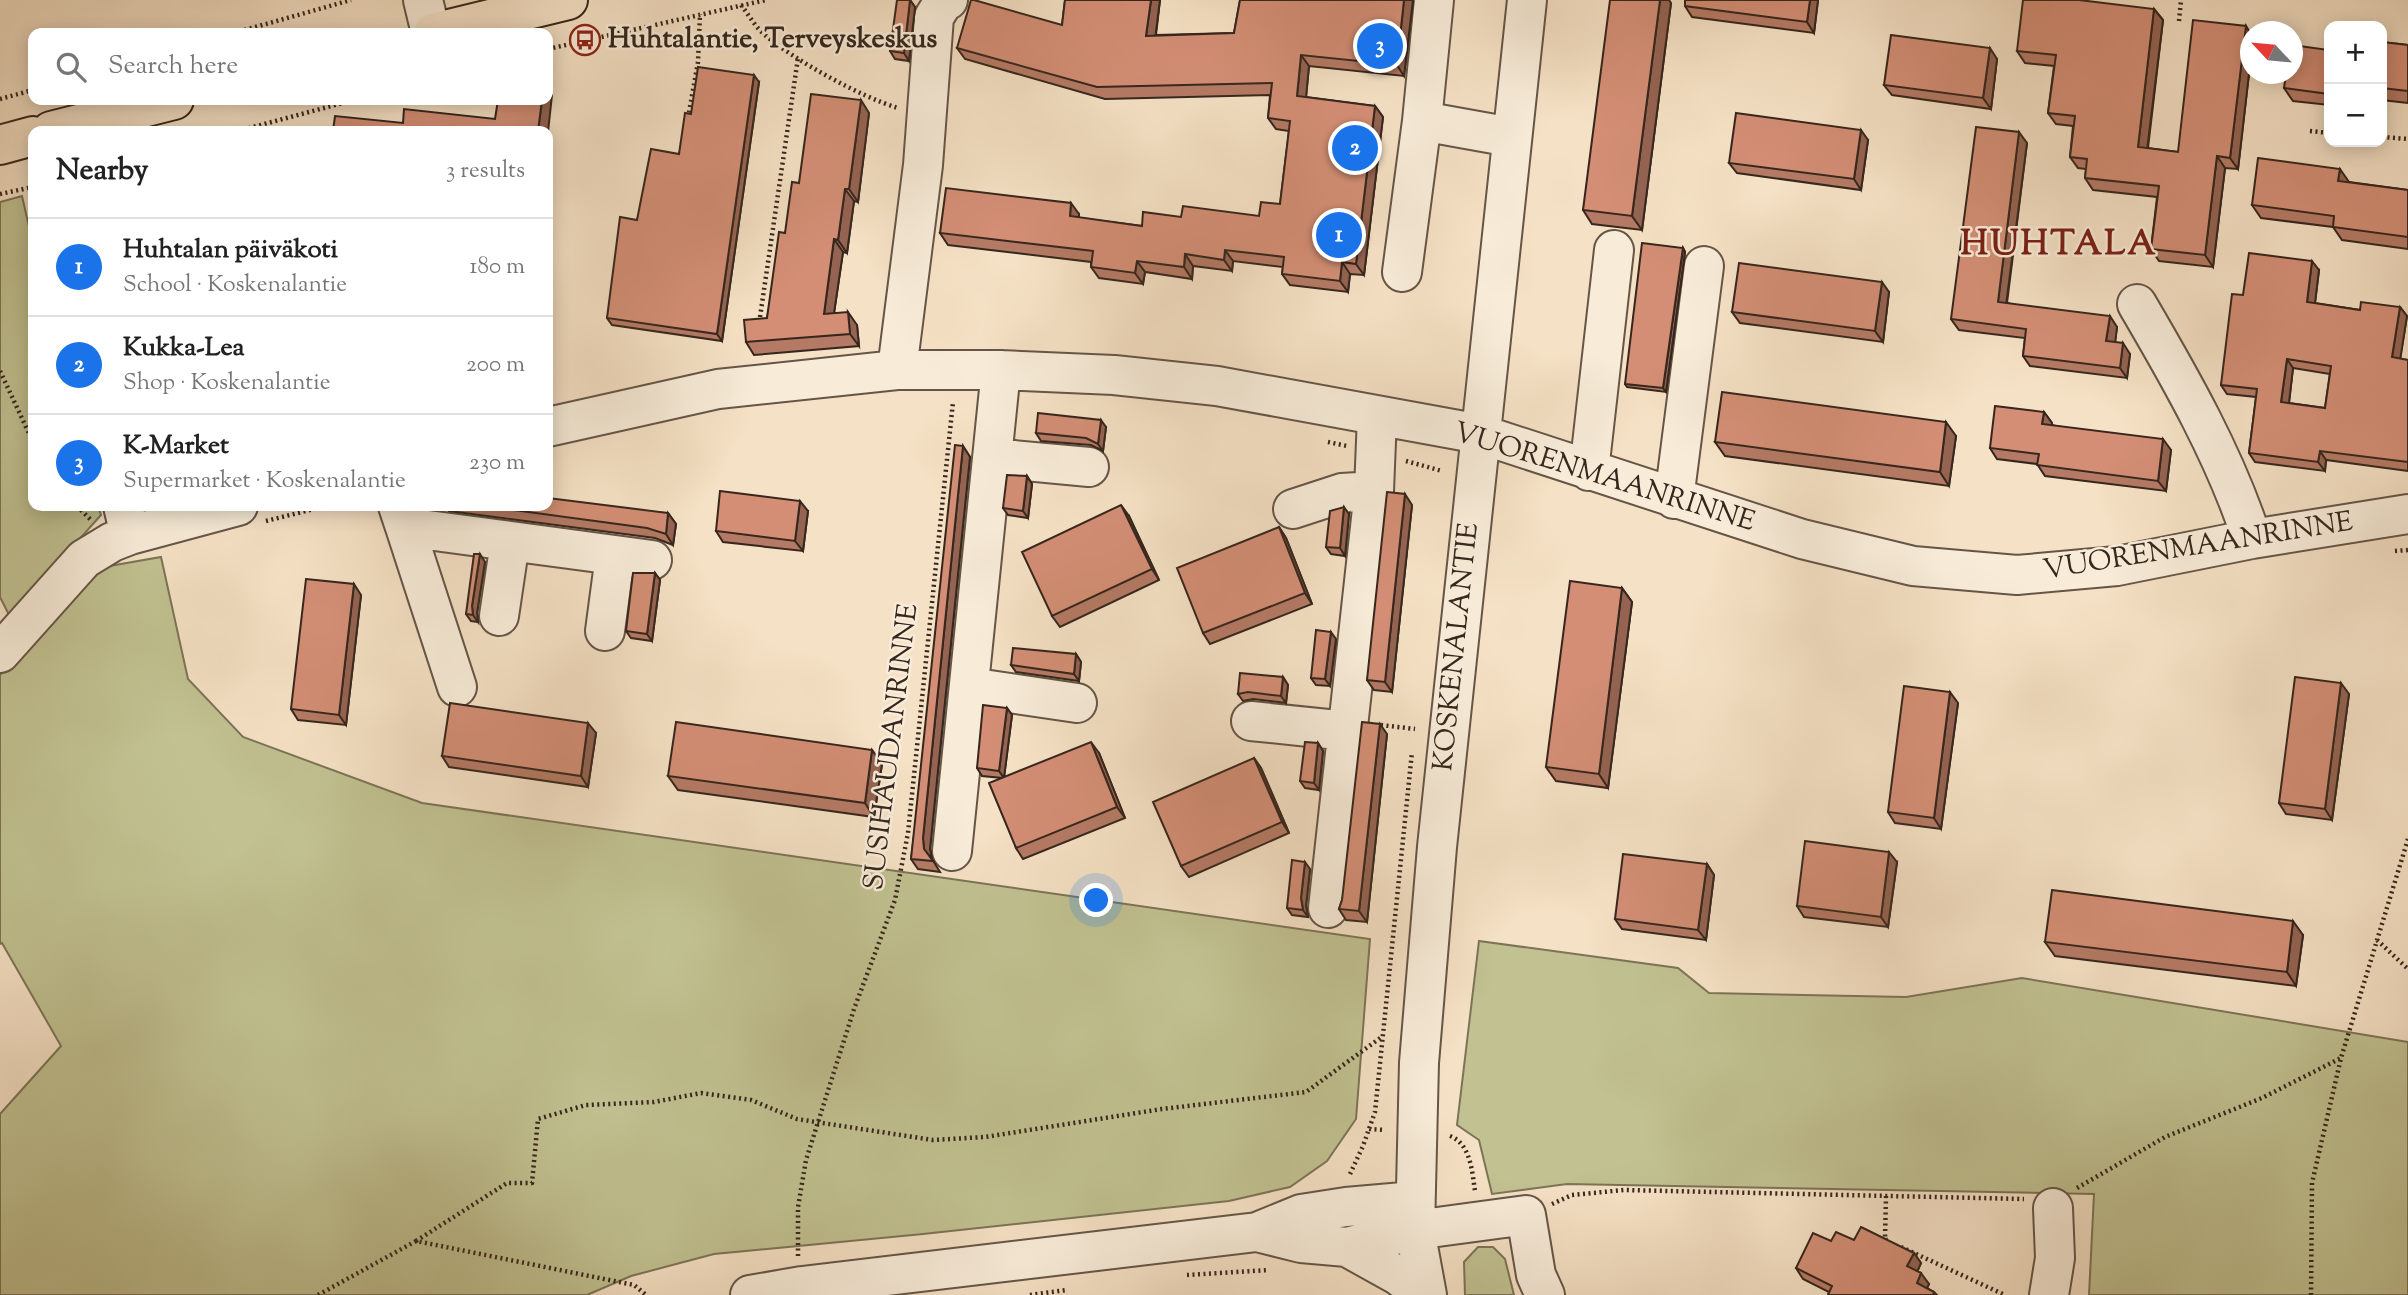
<!DOCTYPE html>
<html lang="en">
<head>
<meta charset="utf-8">
<style>
	body { margin:0; font-family:"Sorts Mill Goudy",serif; background:#f2f2f2; color:#222 }
	.controls { position:absolute; right:21px; top:21px; display:grid; overflow:hidden; border-radius:14px; box-shadow:0 4px 18px #0003 }
	.controls button { width:63px; height:63px; display:grid; place-items:center; padding:0; border:0; border-bottom:2px solid #e0e0e0; background:#fff; color:#222; font:35px sans-serif }
	.compass { position:absolute; left:2240px; top:21px; width:63px; height:63px; border-radius:50%; background:#fff; box-shadow:0 4px 18px #0003; rotate:296deg }
	.you { position:absolute; left:1097px; top:901px; width:24px; height:24px; margin:-18px; border:5px solid #fff; border-radius:50%; background:#1a73e8; box-shadow:0 0 0 10px #1a73e833 }
	.badge { display:grid; place-items:center; width:46px; height:46px; border-radius:50%; background:#1a73e8; color:#fff; font-size:23px; font-weight:700 }
	.pin { position:absolute; translate:-50% -50%; border:4px solid #fff; box-shadow:0 2px 7px #0006 }
	.list { margin:0; padding:0; list-style:none }
	h2 { display:flex; justify-content:space-between; align-items:center; height:91px; margin:0; padding:0 28px; font-size:30px }
	h2 small { font-size:23px; font-weight:400; color:#767676 }
	.list li { display:grid; grid-template-columns:46px 1fr auto; gap:21px; align-items:center; box-sizing:border-box; height:98px; padding:0 28px; border-top:2px solid #e0e0e0 }
	.list b { display:block; font-size:26px; white-space:nowrap }
	.list p { margin:0; font-size:23px; white-space:nowrap; color:#767676 }
	.list em { font-size:23px; font-style:normal; color:#767676 }
	.icon { flex:none; width:38px; height:38px; fill:none; stroke:currentColor; stroke-width:2; stroke-linecap:round; stroke-linejoin:round }
	.map { position:relative; flex:none; width:2408px; height:1295px; overflow:hidden }
	.search { position:absolute; background:#fff; box-shadow:0 4px 18px #0003; left:28px; top:28px; width:525px; height:77px; display:flex; align-items:center; gap:18px; box-sizing:border-box; padding:0 24px; border-radius:14px; color:#767676; font-size:26px }
	.panel { position:absolute; background:#fff; box-shadow:0 4px 18px #0003; left:28px; top:126px; width:525px; height:385px; border-radius:14px }
	.map>svg:first-child { display:block }
	.green { fill:#c1c191; stroke:#7c7457; stroke-width:2 }
	.lines { fill:none; stroke-linecap:round; stroke-linejoin:round }
	.minor-casing { stroke:#665547; stroke-width:42 }
	.major-casing { stroke:#36261d; stroke-width:42 }
	.path { stroke:#36261d; stroke-width:4.5; stroke-dasharray:2 3.5; stroke-linecap:butt }
	.minor { stroke:#f8ecd9; stroke-width:38 }
	.major { stroke:#f5e1c5; stroke-width:38 }
	.wall { fill:#b57a65; stroke:#36261d; stroke-width:2; fill-rule:evenodd }
	.shaded-wall { fill:#946352; stroke:#36261d; stroke-width:2 }
	.building { fill:#d38e75; stroke:#36261d; stroke-width:2; fill-rule:evenodd }
	.labels { text-anchor:middle; dominant-baseline:central; stroke-width:5; stroke-linejoin:round; paint-order:stroke }
	.poi-label { font-size:28px; font-weight:bold; fill:#36261d; stroke:#f8ecd9; text-anchor:start }
	.street-label { font-size:28px; fill:#36261d; stroke:#f8ecd9 }
	.district-label { font-size:35px; font-weight:bold; letter-spacing:2px; fill:#7a1f14; stroke:#f8ecd9 }
</style>
</head>
<body>
<div class="map">
<svg width="2408" height="1295" viewBox="0 0 2408 1295">
	<rect width="100%" height="100%" fill="#f5e1c5"/>
	<filter id="stains"><feTurbulence type="fractalNoise" baseFrequency=".00286" numOctaves="4"/><feColorMatrix values="0 0 0 0 .2 0 0 0 0 .09 0 0 0 0 .02 0 0 0 .5 -.17"/></filter>
	<radialGradient id="worn" r=".72"><stop offset=".6" stop-color="#630" stop-opacity="0"/><stop offset="1" stop-color="#630" stop-opacity=".3"/></radialGradient>
	<path class="green" d="M22,196L33,244V506H98L101,515L10,617L0,597V202Z
		M161,557L188,679L243,737L422,803L1370,939L1356,1119L1327,1161L1290,1187L1229,1201L923,1234L714,1254L631,1276L587,1295H0V1114L61,1046L2,943L0,944V675L30,641L104,567Z
		M1479,941L1678,968L1709,993L1906,997L2022,978L2408,1042V1295H2089L2094,1194L1567,1184L1492,1194L1479,1140L1457,1125Z
		M1478,1247H1493L1505,1259L1514,1295H1465L1464,1262Z"/>
	<g class="lines">
		<g class="minor-casing">
			<path id="minor" d="M423,0L431,33
				M1434,0L1422,121L1511,137
				M1402,272L1422,121
				M2137,304C2181,379 2225,456 2252,539
				M897,370L923,165L934,17L944,1L948,0
				M548,427L718,389L897,370H1001L1114,375L1217,386L1480,434L1802,539L1913,566L2017,575L2117,566L2252,539L2408,514
				M992,458L1089,467
				M1589,471L1614,250
				M1674,499L1704,266
				M398,506L405,527L652,560
				M1293,509L1342,493L1374,491
				M405,527L457,687
				M130,535L238,506
				M499,616L510,542
				M605,631L615,556
				M0,653L84,559L112,542L130,535L123,506
				M969,687L1077,703
				M1251,721L1347,731
				M952,851L1001,370
				M1328,908L1374,491L1377,416
				M1257,1232L1301,1243L1347,1247L1399,1276L1423,1295
				M1347,1247L1415,1230L1526,1215L1536,1275L1545,1295
				M750,1295L802,1286L1257,1232L1301,1214L1346,1207L1415,1201
				M1427,1295L1415,1230L1419,1063L1437,847L1527,0
				M2049,1295L2055,1258L2053,1208"/>
		</g>
		<g class="major-casing">
			<path id="major" d="M433,33L568,0
				M51,131L174,100
				M0,145L33,136"/>
		</g>
		<path class="path" d="M741,5C749,15 755,27 765,35C794,60 861,97 898,108
			M2179,21L2181,0
			M234,33L351,0
			M548,49L766,0
			M0,99L33,90
			M688,118L698,62L700,14
			M238,131L354,100
			M2310,131L2329,133
			M2382,137L2408,139
			M0,194L33,187
			M760,317L798,58
			M0,371L33,442
			M1328,442L1347,446
			M1406,461L1442,471
			M77,506L91,520
			M266,521L326,506
			M2395,551L2408,550
			M1381,725L1415,729
			M2377,940L2408,969
			M1369,1129L1385,1130
			M1450,1136C1471,1144 1472,1172 1475,1191
			M1350,1174L1363,1146L1375,1112L1412,752
			M2077,1188L2165,1137L2262,1098L2341,1058
			M1886,1196L1885,1239L1887,1240
			M1552,1204L1572,1195L1624,1190L2024,1199
			M416,1241L507,1183H532L538,1119L586,1105L654,1102L701,1093L751,1100L797,1119L816,1122L933,1140L985,1137L1162,1109L1306,1092L1383,1036
			M1901,1247L2005,1295
			M798,1256V1207L806,1160L854,1009L895,900L908,833L953,402
			M1187,1275L1269,1270
			M318,1295L416,1241L634,1285L646,1295
			M1030,1295L1067,1290
			M2311,1295L2312,1183L2341,1058L2408,839"/>
		<use href="#minor" class="minor"/>
		<use href="#major" class="major"/>
	</g>
	<path class="wall" d="M910,0L915,7L909,61L895,59L890,51Z
		M1065,0H1160L1156,35L1234,33L1240,0H1413L1404,76L1309,66L1306,97L1375,106L1383,117L1364,275L1350,274L1348,292L1290,285L1282,274L1283,267L1233,261L1232,271L1193,266L1192,279L1145,272L1143,284L1099,278L1091,267V262L948,245L940,233L1079,214V218L1142,226L1181,217L1259,216L1280,204L1289,131L1276,129L1268,118L1270,95L1105,99L965,59L957,48L1062,25Z
		M1685,0H1818L1814,33L1692,17L1685,6Z
		M1671,3L1642,230L1592,224L1583,210Z
		M2154,9L2163,20L2148,148L2178,152L2246,26L2250,33V65L2238,169L2225,168L2213,267L2159,261L2151,249L2157,197L2093,190L2085,178L2086,169L2078,168L2070,157L2073,126L2056,124L2048,113L2054,66L2025,63L2017,51Z
		M2382,42L2408,45V103L2382,100Z
		M2329,50V105L2293,101L2284,88Z
		M1997,59L1991,109L1892,95L1884,85Z
		M759,82L722,341L612,325L607,318L637,220L679,154L691,114Z
		M869,113L858,202L854,201L847,253L843,252L834,313L857,325L859,346L754,355L746,342L767,318L785,233Z
		M1868,140L1861,190L1737,173L1729,163Z
		M2027,143L2007,303L2117,327L2115,342L2130,354L2127,378L2030,366L2023,356L2025,338L1959,330L1951,319Z
		M2349,182L2408,190V249L2342,240L2333,227L2261,218L2252,205Z
		M1683,248L1685,252L1666,392L1627,387L1625,384Z
		M2319,270L2315,303L2360,310L2400,307L2407,316L2400,359L2408,360V471L2326,460L2325,471L2255,462L2249,453L2256,397L2227,394L2221,385L2243,295ZM2293,368L2330,374L2325,408L2289,403Z
		M1889,292L1883,342L1740,323L1732,312Z
		M2044,412L2052,423L2051,425L2171,450L2166,491L2045,476L2037,464L1997,459L1990,448Z
		M1106,427L1103,451L1091,445L1041,441L1036,433Z
		M1956,436L1949,486L1725,456L1715,442Z
		M963,446L970,457L930,849L932,859L940,872L918,869L911,859Z
		M1027,476L1032,484L1028,518L1008,515L1003,508Z
		M1412,505L1392,692L1374,690L1367,680Z
		M445,506H548L668,513L676,524L673,545L655,538L449,511Z
		M808,511L803,551L723,542L716,531Z
		M1349,514L1345,556L1331,554L1326,547Z
		M1129,516L1159,580L1060,627L1052,616Z
		M1279,527L1286,538L1312,604L1210,644L1203,633Z
		M485,562L477,613L478,622L471,621L466,614Z
		M655,573L660,580L652,641L631,638L626,631Z
		M1622,588L1632,602L1608,788L1556,781L1546,767Z
		M361,595L346,725L298,720L291,709Z
		M1336,639L1330,686L1316,685L1311,678Z
		M1076,654L1081,662L1079,681L1016,672L1011,665Z
		M1283,677L1288,685L1286,703L1253,699L1243,701L1238,694Z
		M2349,694L2332,820L2286,814L2279,803Z
		M1958,703L1941,829L1895,823L1888,812Z
		M1007,708L1012,715L1004,777L1099,753L1125,818L1023,859L1016,848L1002,778L982,776L977,768Z
		M596,733L588,787L449,767L442,756Z
		M1387,734L1367,922L1346,920L1339,909L1342,900Z
		M1318,743L1323,751L1319,790L1305,788L1300,781Z
		M872,750L882,764L874,817L678,790L668,776Z
		M1254,758L1261,768L1289,833L1189,877L1181,866Z
		M1897,862L1888,927L1804,917L1797,906Z
		M1707,864L1714,875L1706,940L1622,929L1615,919Z
		M1310,869L1306,906L1308,917L1292,915L1287,908Z
		M2303,935L2296,986L2055,956L2045,942Z
		M1831,1241L1914,1253L1921,1263L1917,1271L1929,1284L1927,1288L1934,1292L1937,1295H1828L1829,1292L1803,1279L1796,1268Z"/>
	<path class="shaded-wall" d="M910,0L915,7L909,61L904,53Z
		M1151,0H1160L1154,47L1146,36Z
		M1404,0H1413L1404,76L1397,65Z
		M1660,0H1669L1671,3L1642,230L1632,216Z
		M1810,0H1818L1814,33L1807,22Z
		M2154,9L2163,20L2146,158L2138,147Z
		M2246,26L2250,33V65L2238,169L2230,158Z
		M1990,48L1997,59L1991,109L1983,98Z
		M1301,55L1309,66L1305,108L1297,96Z
		M754,75L759,82L722,341L717,334Z
		M548,89L552,95L548,132L538,131L542,100H548Z
		M861,100L869,113L858,202L849,189Z
		M1375,106L1383,117L1364,275L1356,264Z
		M1861,130L1868,140L1861,190L1854,179Z
		M2019,132L2027,143L2005,313L1998,302Z
		M2217,156L2225,168L2213,267L2205,255Z
		M2340,169L2349,182L2348,194L2338,181Z
		M845,189L854,201L847,253L838,240Z
		M1071,203L1079,214L1078,228L1070,216Z
		M834,239L843,252L832,327L824,314Z
		M1683,248L1685,252L1666,392L1663,388Z
		M1225,250L1233,261L1232,271L1224,260Z
		M1185,254L1193,266L1192,279L1184,267Z
		M1137,261L1145,272L1143,284L1135,273Z
		M2312,261L2319,270L2314,311L2307,302Z
		M1342,262L1350,274L1348,292L1340,281Z
		M1882,282L1889,292L1883,342L1875,331Z
		M2400,307L2407,316L2399,367L2392,357Z
		M848,312L857,325L859,346L850,334Z
		M2110,316L2117,327L2114,352L2106,341Z
		M2123,343L2130,354L2127,378L2120,368Z
		M2287,359L2293,368L2288,411L2281,402Z
		M2044,412L2052,423L2050,434L2042,424Z
		M1101,420L1106,427L1103,451L1098,444Z
		M1946,422L1956,436L1949,486L1940,472Z
		M2163,439L2171,450L2166,491L2158,481Z
		M963,446L970,457L930,849L932,859L924,849L923,838Z
		M2320,451L2326,460L2325,471L2318,462Z
		M1027,476L1032,484L1028,518L1023,511Z
		M1405,494L1412,505L1392,692L1385,682Z
		M800,501L808,511L803,551L795,541Z
		M1121,505L1129,516L1159,580L1152,569Z
		M1344,507L1349,514L1345,556L1340,548Z
		M668,513L676,524L673,545L666,534Z
		M1279,527L1286,538L1312,604L1305,593Z
		M480,554L485,562L477,613L478,622L473,615L472,606Z
		M655,573L660,580L652,641L647,634Z
		M354,584L361,595L346,725L339,715Z
		M1622,588L1632,602L1608,788L1599,774Z
		M1331,632L1336,639L1330,686L1325,679Z
		M1076,654L1081,662L1079,681L1074,674Z
		M1283,677L1288,685L1286,703L1281,696Z
		M2341,683L2349,694L2332,820L2325,809Z
		M1950,692L1958,703L1941,829L1934,818Z
		M1007,708L1012,715L1004,778L999,771Z
		M588,723L596,733L588,787L581,776Z
		M1380,724L1387,734L1367,922L1359,911Z
		M1091,742L1099,753L1125,818L1117,807Z
		M1318,743L1323,751L1319,790L1314,783Z
		M872,750L882,764L874,817L865,803Z
		M1254,758L1261,768L1289,833L1282,822Z
		M1889,852L1897,862L1888,927L1881,917Z
		M1305,862L1310,869L1306,906L1308,917L1303,910L1301,898Z
		M1707,864L1714,875L1706,940L1698,930Z
		M2293,921L2303,935L2296,986L2287,972Z
		M1914,1253L1921,1263L1915,1277L1907,1266Z
		M1921,1273L1929,1284L1924,1294L1917,1283Z"/>
	<path class="building" d="M897,0H910L904,53L890,51Z
		M971,0H974L1062,25L1065,0H1151L1146,36L1234,33L1240,0H1404L1397,65L1301,55L1297,96L1375,106L1356,264L1342,262L1340,281L1282,274L1284,257L1225,250L1224,260L1185,254L1184,267L1137,261L1135,273L1091,267L1093,251L940,233L946,188L1071,203L1070,216L1142,226L1143,212L1181,217L1183,206L1259,216L1261,202L1280,204L1290,121L1268,118L1272,83L1097,87L957,48Z
		M1610,0H1660L1632,216L1583,210Z
		M1685,0H1810L1807,22L1685,6Z
		M2023,0H2079L2154,9L2138,147L2178,152L2193,20L2246,26L2230,158L2217,156L2205,255L2151,249L2159,186L2085,178L2087,159L2070,157L2075,116L2048,113L2056,55L2017,51Z
		M1891,35L1990,48L1983,98L1884,85Z
		M2382,42L2408,45V91L2382,88Z
		M2292,45L2329,50V94L2284,88L2286,74H2292Z
		M698,67L754,75L717,334L607,318L620,217L637,220L651,149L679,154L685,113L691,114Z
		M811,94L861,100L849,189H845L838,240L834,239L824,314L848,312L850,334L746,342L744,320L767,318L779,232L785,233L792,182L799,183Z
		M498,100H542L538,131H333L335,116L403,123L404,109L495,119Z
		M1736,113L1861,130L1854,179L1729,163Z
		M1976,127L2019,132L1998,302L2110,316L2106,341L2123,343L2120,368L2023,356L2026,329L1951,319Z
		M2258,158L2340,169L2338,181L2408,190V237L2333,227L2334,216L2252,205Z
		M1642,243L1683,248L1663,388L1625,384Z
		M2249,253L2312,261L2307,302L2360,310L2361,302L2400,307L2392,357L2408,360V462L2320,451L2318,462L2249,453L2257,389L2221,385L2232,294L2243,295ZM2287,359L2331,366L2325,408L2281,402Z
		M1739,263L1882,282L1875,331L1732,312Z
		M1722,392L1946,422L1940,472L1715,442Z
		M1995,406L2044,412L2042,424L2163,439L2158,481L2037,465L2039,454L1990,448Z
		M1038,413L1101,420L1098,444L1086,438L1036,433Z
		M955,445L963,446L923,838L924,849L933,861L911,859Z
		M1007,475L1027,476L1023,511L1003,508Z
		M720,491L800,501L795,541L716,531Z
		M1387,492L1405,494L1385,682L1367,680Z
		M548,498L668,513L666,534L647,528L483,506H548Z
		M1121,505L1152,569L1052,616L1022,552Z
		M1344,507L1340,548L1326,547L1330,511Z
		M1279,527L1305,593L1203,633L1177,568Z
		M474,554H480L472,606L473,615L466,614Z
		M633,573H655L647,634L626,631Z
		M306,579L354,584L339,715L291,709Z
		M1570,581L1622,588L1599,774L1546,767Z
		M1316,630L1331,632L1325,679L1311,678Z
		M1013,648L1076,654L1074,674L1011,665Z
		M1240,673L1283,677L1281,696L1248,692L1238,694Z
		M2295,677L2341,683L2325,809L2279,803Z
		M1904,686L1950,692L1934,818L1888,812Z
		M450,703L588,723L581,776L442,756Z
		M983,705L1007,708L999,771L977,768Z
		M676,722L872,750L865,803L668,776Z
		M1362,722L1380,724L1359,911L1339,909L1342,900Z
		M1091,742L1117,807L1016,848L989,783Z
		M1305,742L1318,743L1314,783L1300,781Z
		M1254,758L1282,822L1181,866L1153,802Z
		M1805,841L1889,852L1881,917L1797,906Z
		M1623,854L1707,864L1698,930L1615,919Z
		M1292,860L1305,862L1301,898L1303,910L1287,908Z
		M2052,890L2293,921L2287,972L2045,942Z
		M1861,1227L1914,1253L1907,1266L1921,1273L1917,1283L1934,1292L1933,1295H1828L1832,1286L1796,1268L1813,1233L1831,1241L1836,1232L1854,1240Z"/>
	<defs>
		<g id="bus-ring" transform="scale(1.575)"><circle r="9.5" fill="#f8ecd9" stroke="#8f2418" stroke-width="1.5"/><path d="M-5-6H5V4H4V6H2V4H-2V6H-4V4H-5ZM-3.5-4V0h7V-4ZM-3.5 1.2v1.5H-2V1.2ZM2 1.2v1.5H3.5V1.2Z" fill="#8f2418"/></g>
	</defs>
	<g fill-rule="evenodd">
		<use href="#bus-ring" x="585" y="40"/>
	</g>
	<g class="labels">
		<g class="poi-label">
			<text x="608" y="40">Huhtalantie, Terveyskeskus</text>
		</g>
		<g class="street-label">
			<text transform="translate(1604 478) rotate(17)">VUORENMAANRINNE</text>
			<text transform="translate(2198 547) rotate(-9)">VUORENMAANRINNE</text>
			<text transform="translate(1457 647) rotate(-84)">KOSKENALANTIE</text>
			<text transform="translate(892 747) rotate(-83)">SUSIHAUDANRINNE</text>
		</g>
		<g class="district-label">
			<text x="2059" y="245">HUHTALA</text>
		</g>
	</g>
	<rect width="100%" height="100%" filter="url(#stains)"/>
	<rect width="100%" height="100%" fill="url(#worn)"/>
</svg>
<div class="controls">
<button>+</button>
<button>−</button>
</div>
<svg class="compass" viewBox="-18 -18 36 36"><path d="M0-13l5 13h-10z" fill="#e53935"/><path d="M0 13l5-13h-10z" fill="#767676"/></svg>
<div class="you"></div>
<div class="pin badge" style="left:1339px;top:235px">1</div>
<div class="pin badge" style="left:1355px;top:148px">2</div>
<div class="pin badge" style="left:1380px;top:46px">3</div>
<div class="search"><svg class="icon" aria-label="search" viewBox="0 0 24 24"><circle cx="10" cy="10" r="6"/><path d="M15 15l6 6"/></svg>Search here</div>
<section class="panel">
<h2>Nearby<small>3 results</small></h2>
<ul class="list">
<li><span class="badge">1</span><div><b>Huhtalan päiväkoti</b><p>School · Koskenalantie</p></div><em>180 m</em></li>
<li><span class="badge">2</span><div><b>Kukka-Lea</b><p>Shop · Koskenalantie</p></div><em>200 m</em></li>
<li><span class="badge">3</span><div><b>K-Market</b><p>Supermarket · Koskenalantie</p></div><em>230 m</em></li>
</ul>
</section>
</div>
</body>
</html>
